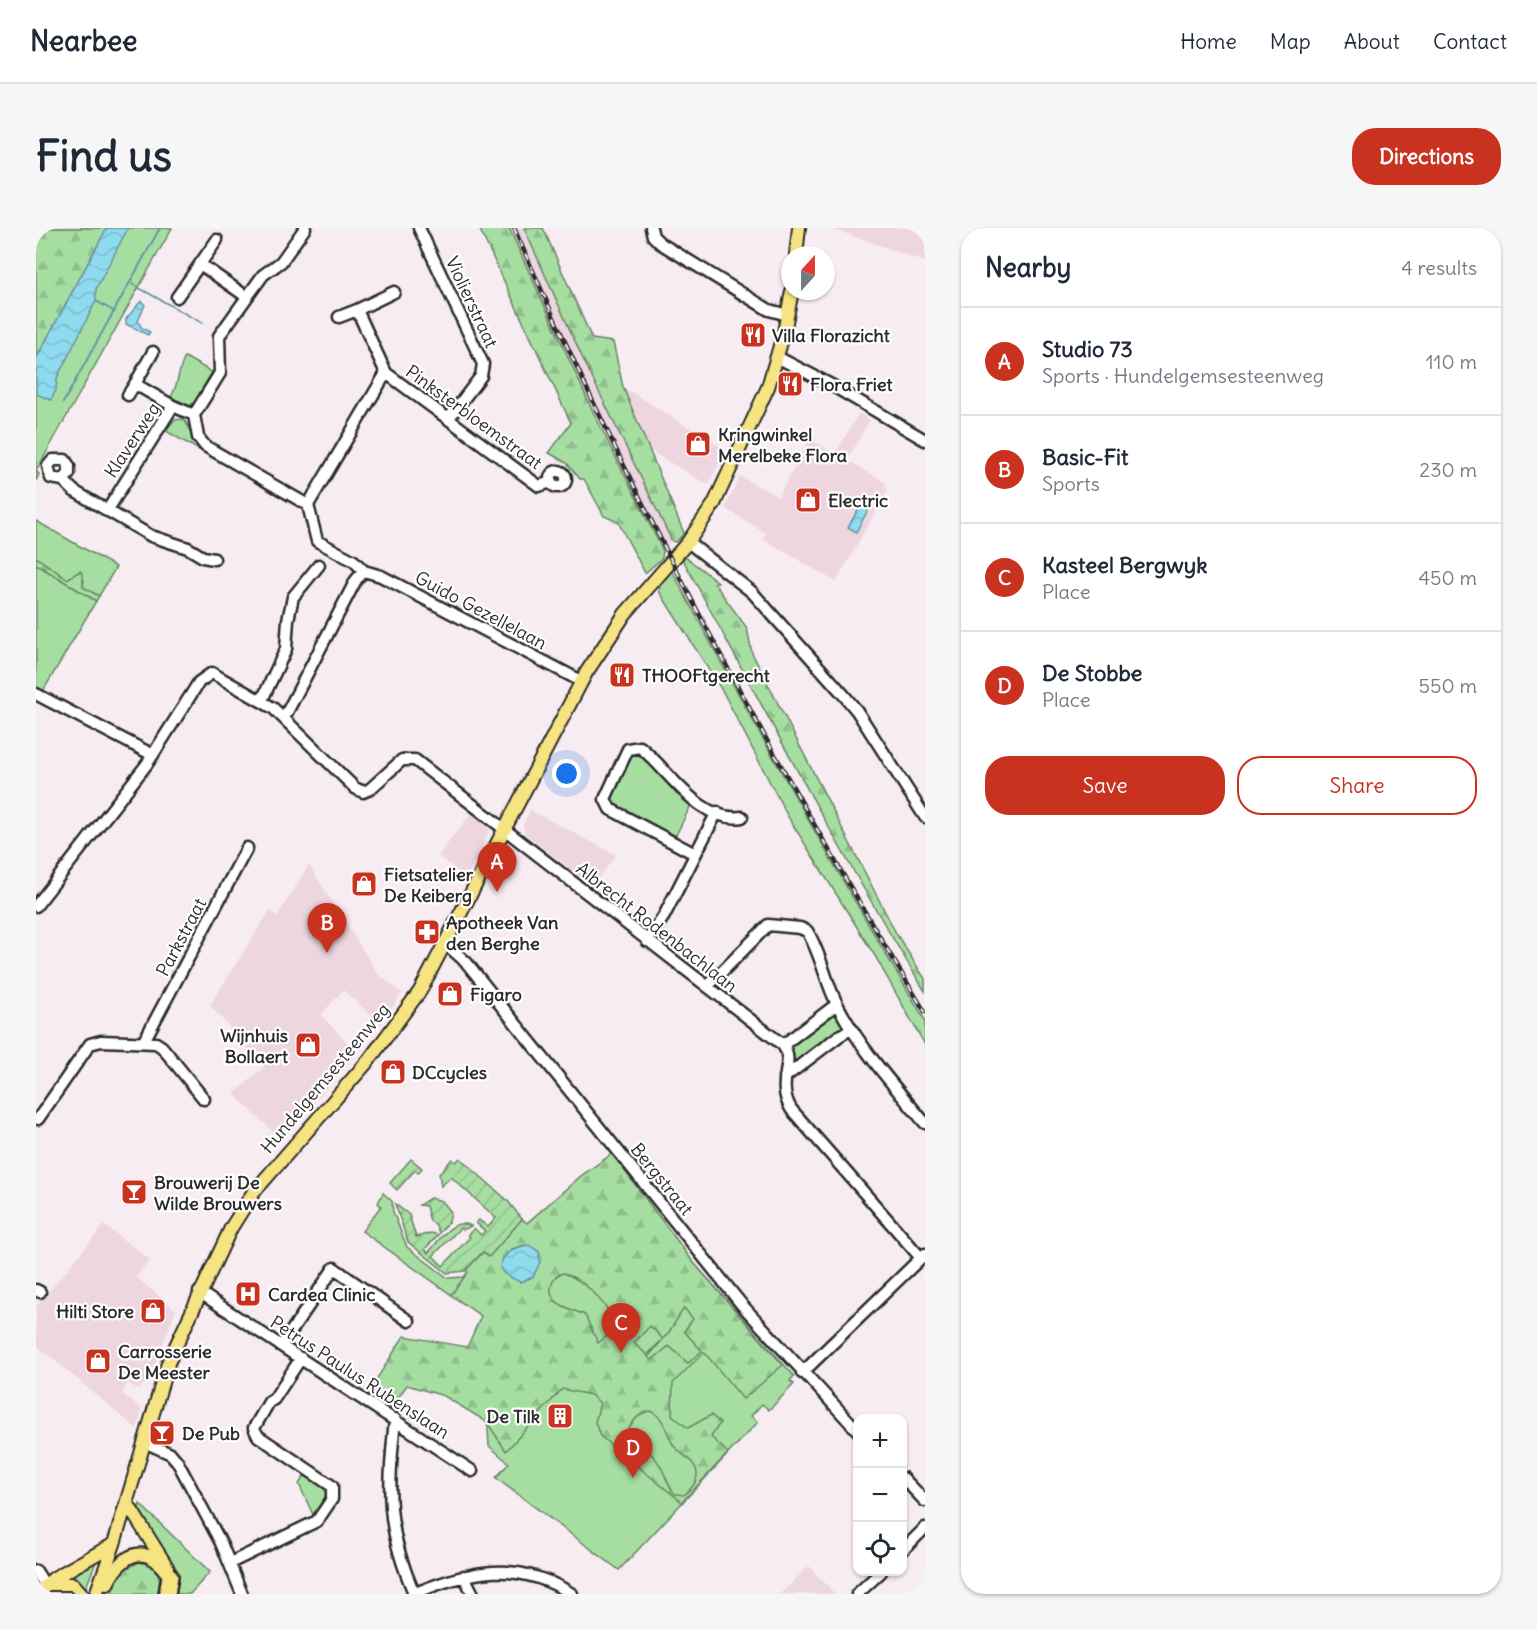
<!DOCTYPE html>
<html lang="en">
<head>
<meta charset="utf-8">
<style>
	body { margin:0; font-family:Delius,sans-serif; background:#f6f6f7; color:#1f2937 }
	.controls { position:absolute; right:18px; bottom:18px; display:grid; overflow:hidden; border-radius:12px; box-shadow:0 2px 4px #0004 }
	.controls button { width:54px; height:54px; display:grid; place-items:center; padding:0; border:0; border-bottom:2px solid #e0e1e3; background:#fff; color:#1f2937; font:30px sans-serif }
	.compass { position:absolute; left:745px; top:18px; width:54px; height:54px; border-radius:50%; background:#fff; box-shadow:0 2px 4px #0004; rotate:21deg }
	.you { position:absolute; left:531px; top:546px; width:21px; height:21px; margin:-15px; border:4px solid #fff; border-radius:50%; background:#1a73e8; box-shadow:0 0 0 9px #1a73e833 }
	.badge { display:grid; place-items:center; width:39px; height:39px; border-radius:50%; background:#c8321e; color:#fff; font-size:20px; font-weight:700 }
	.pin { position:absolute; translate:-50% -50px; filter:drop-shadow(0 2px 3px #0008) }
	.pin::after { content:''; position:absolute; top:32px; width:21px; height:18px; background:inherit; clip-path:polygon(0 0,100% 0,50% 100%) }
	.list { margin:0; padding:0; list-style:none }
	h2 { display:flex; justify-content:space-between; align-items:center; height:78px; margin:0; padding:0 24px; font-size:26px }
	h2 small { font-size:20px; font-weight:400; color:#747a83 }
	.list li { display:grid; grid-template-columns:39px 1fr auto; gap:18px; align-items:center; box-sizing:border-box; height:108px; padding:0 24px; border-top:2px solid #e0e1e3 }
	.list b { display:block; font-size:22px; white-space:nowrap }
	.list p { margin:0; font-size:20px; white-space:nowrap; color:#747a83 }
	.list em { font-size:20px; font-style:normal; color:#747a83 }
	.actions { display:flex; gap:12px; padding:18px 24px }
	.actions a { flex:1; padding:14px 0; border:2px solid #c8321e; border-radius:24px; text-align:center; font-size:21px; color:#c8321e }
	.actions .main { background:#c8321e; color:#fff }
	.icon { flex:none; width:33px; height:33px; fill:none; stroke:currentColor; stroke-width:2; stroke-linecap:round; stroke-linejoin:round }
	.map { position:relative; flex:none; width:889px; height:1366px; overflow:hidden; border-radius:24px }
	header { display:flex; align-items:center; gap:36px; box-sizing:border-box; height:84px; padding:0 30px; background:#fff; border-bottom:2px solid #e0e1e3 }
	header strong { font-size:28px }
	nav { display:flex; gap:33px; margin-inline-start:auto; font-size:21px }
	.intro { display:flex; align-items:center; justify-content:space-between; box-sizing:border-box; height:144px; padding:0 36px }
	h1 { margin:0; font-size:42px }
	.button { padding:15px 27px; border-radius:24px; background:#c8321e; color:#fff; font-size:21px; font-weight:700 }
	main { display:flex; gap:36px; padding:0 36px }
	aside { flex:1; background:#fff; border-radius:24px; box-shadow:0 2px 4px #0004 }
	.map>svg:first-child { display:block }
	.built { fill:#edd6e0 }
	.green { fill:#a6dea2; stroke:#688466; stroke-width:1.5 }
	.forest { fill:url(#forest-firs); stroke:#688466; stroke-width:1.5; fill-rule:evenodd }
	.garden { fill:url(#garden-furrows); stroke:#688466; stroke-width:1.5 }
	.water { fill:url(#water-waves); stroke:#6694a0; stroke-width:1.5 }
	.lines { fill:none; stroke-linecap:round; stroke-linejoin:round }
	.stream { stroke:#6694a0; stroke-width:2 }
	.minor-casing { stroke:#2b2b2b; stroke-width:15 }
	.major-casing { stroke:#2b2b2b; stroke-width:16 }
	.highway-casing { stroke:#2b2b2b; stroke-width:20 }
	.minor { stroke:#fff; stroke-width:10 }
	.major { stroke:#f6e381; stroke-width:12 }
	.highway { stroke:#f6e381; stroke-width:15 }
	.rail-casing { stroke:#2b2b2b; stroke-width:4.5 }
	.rail { stroke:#fff; stroke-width:2; stroke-dasharray:7; stroke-linecap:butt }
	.labels { text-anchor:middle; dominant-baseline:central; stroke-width:4.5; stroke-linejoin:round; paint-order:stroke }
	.street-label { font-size:18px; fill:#2b2b2b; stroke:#fff }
	.poi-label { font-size:18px; font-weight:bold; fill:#2b2b2b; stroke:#fff; text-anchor:start }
</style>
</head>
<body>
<header>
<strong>Nearbee</strong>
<nav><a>Home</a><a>Map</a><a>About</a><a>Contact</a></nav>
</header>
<div class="intro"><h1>Find us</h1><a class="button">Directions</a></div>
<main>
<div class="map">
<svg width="889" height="1366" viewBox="0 0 889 1366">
	<defs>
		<pattern id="forest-firs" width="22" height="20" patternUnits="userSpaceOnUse" patternTransform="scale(1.5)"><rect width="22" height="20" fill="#a6dea2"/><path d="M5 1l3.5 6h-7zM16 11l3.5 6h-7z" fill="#8fbf8c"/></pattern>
		<pattern id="garden-furrows" width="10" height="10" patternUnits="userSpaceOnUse" patternTransform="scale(1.5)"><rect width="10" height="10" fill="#a6dea2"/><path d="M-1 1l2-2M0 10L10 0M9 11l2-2" fill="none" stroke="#8fbf8c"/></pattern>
		<pattern id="water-waves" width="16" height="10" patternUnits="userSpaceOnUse" patternTransform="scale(1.5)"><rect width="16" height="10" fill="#8edaee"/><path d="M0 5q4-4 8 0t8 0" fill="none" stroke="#7bbbcc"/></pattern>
	</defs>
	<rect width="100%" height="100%" fill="#f7ecf1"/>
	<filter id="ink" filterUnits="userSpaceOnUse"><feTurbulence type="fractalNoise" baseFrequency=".0167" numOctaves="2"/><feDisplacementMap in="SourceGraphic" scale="12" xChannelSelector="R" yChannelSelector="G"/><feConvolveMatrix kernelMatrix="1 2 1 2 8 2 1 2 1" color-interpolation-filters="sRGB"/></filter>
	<g filter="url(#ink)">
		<path class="built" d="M473,0H488L547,131L636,313L627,323L559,188Z
			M794,0H889V34L823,10Z
			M587,159L690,222L672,257L611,221Z
			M823,185L834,192L811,232L850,255L848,259L852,262L800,354L727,311L730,305L689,280L704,248L742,269L774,211L799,226Z
			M494,582L580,627L556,658L489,606L487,596Z
			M436,584L453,596L454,602L430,649L402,628Z
			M273,637L341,745L366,765L345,796L307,762L285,787L321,825L245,912L198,866L228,839L174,777L234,682L241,689Z
			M68,997L114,1032L100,1049L140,1082L115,1146L103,1162L92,1155L86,1165L106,1182L101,1201L0,1117V1079Z
			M773,1338L799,1366H744Z"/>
		<path class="green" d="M0,0H136L0,243L3,246L0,253Z
			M149,129L176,144L159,174L153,178L135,169C143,155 141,145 149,129Z
			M147,191C156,199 155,213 163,222L130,203L138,192Z
			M0,293L80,339L63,368L47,359L48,352L31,351L0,329Z
			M0,336L60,373L6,465L0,461Z
			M635,341C716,494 800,644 889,792V817L839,728L752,589L687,464L623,363L625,353Z
			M603,525L609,527L633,553L631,555L641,567L643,565L655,577L639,609L577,577L573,567L592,529Z
			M798,784L810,800C804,805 797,811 790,815C779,820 766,823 761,837H754L755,817Z
			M576,926L657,1034L758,1148L754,1153L758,1156L733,1182L726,1176L715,1188L722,1194L583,1342L460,1250L473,1235L453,1218L445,1088L326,1003L345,978L342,975L347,965L356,973L357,984L371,1019L412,1050L428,1049L432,1044L430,1042L452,1028L486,991L491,995L545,948Z
			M270,1246L292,1263V1269L278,1289L263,1256Z
			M104,1276L174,1344L154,1366H141L140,1340L102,1283Z
			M61,1331L49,1362L28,1350Z"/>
		<path class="forest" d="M0,0H71L0,131Z
			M443,0H473L559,188L627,323L626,330L609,345L582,294L568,288L548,251H544L531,235L513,225L535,195Z
			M488,0H507L556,111L577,114L587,159L648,305L640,314L636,313L547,131Z
			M648,328L682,354L678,355L711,400L716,425L861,707L889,751V763C802,623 725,475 646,330Z
			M0,329L31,351L44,343L47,346V359L63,368L60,373L0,336Z
			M576,926L657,1034L747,1137L707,1171L668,1124L637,1155L636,1187L652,1200L675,1187L684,1195L675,1209L692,1225L646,1274L564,1208L559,1194L564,1175L555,1167L526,1161L470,1223L451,1194L408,1168L371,1157L354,1181L331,1166L368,1108L431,1119L445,1088L415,1067L432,1044L430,1042L447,1024L453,1028L486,991L491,995L545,948ZM489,1017L504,1033L497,1049L484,1054L466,1032L476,1021ZM528,1045C553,1055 565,1072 580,1093L582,1099L562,1115L549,1087C533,1080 507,1075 517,1053C520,1047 522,1046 528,1045ZM648,1080L657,1091L648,1103L666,1123L652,1135L633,1118L616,1132L612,1129L633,1104ZM614,1098L627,1111L611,1127L598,1115ZM615,1183C629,1189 630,1206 638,1218C646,1228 661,1233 661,1247C661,1255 654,1262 648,1267L639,1266C629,1255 629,1240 618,1229C610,1219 595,1215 591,1202C598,1193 603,1184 615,1183Z
			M103,1334C120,1337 128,1349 121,1366H75L86,1343Z"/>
		<path class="garden" d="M424,930L471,972L486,991L453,1029L447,1024L429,1043L411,1045L372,1014L359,976L373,987L380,1009L395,1005L402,1007L389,1021L392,1025C403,1013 417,988 435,998L427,1002L424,1000L397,1028L407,1038L434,1009L432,1007L438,1000L445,1007L449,1003L440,995L443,992L452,999L460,990L415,949L405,958L403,946L416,931L420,934Z
			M375,931L386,940L382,945L379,942L361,962L354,955Z
			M394,970L406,973L415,984L413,994L403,1005L400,997L394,993L390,978L383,977Z"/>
		<path class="water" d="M71,0H92L60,61V73L21,150L20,162L15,172L0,166V131Z
			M105,73L109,77L102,93L106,100L114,104L112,107L90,96V91Z
			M829,270L836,275L820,304L812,299Z
			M493,1017L503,1024L504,1034L497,1049L484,1054L468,1046L464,1040C466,1025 479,1019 493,1017Z"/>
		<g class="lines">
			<path class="stream" d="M96,56L166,95
				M60,73L79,84
				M27,175L124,0"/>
			<g class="minor-casing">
				<path id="minor" d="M269,0L245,34L227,47L183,108L184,145L158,187L162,209L169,218L272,277
					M383,0L447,136L445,148L413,190
					M615,0L617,8L624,15L733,82L752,87
					M164,36L181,12
					M141,69L164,36L211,69
					M303,89L321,82
					M117,124L99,156L137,178
					M741,129L797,158L889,212
					M350,145L503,258L515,254
					M350,145L321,82L358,64
					M92,167L99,156
					M514 251a8 8 0 1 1 16 0a8 8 0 1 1-16 0Z
					M27,252L33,246V238L29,232H17L12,238L15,250L27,252L38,263L115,308L152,320L167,329L178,331
					M272,277L350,145
					M71,283L137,178L158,187
					M652,314L716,364L807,466L821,483L889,589
					M328,343L345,348L545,453
					M0,466L117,527
					M226,472L250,421L252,392L257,369L283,337
					M248,490L320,352L328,343L318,333L281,313L272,277
					M659,626L574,581L569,571L592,521L604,519C633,542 663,595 706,589
					M0,678L111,536L163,454L176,445L237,480L319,560L327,564L334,561L366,532H379L747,817C760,835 739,854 755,881L885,1030
					M611,713L628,688L681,584
					M410,716L430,734L706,1077L822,1203
					M672,758L732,697L764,700L771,703C785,725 789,753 801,776C824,820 857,857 889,895
					M108,813L211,620
					M747,817L801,776
					M749,849L803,808L815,801
					M2,891L54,816L65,813L120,815L126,819L168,871
					M0,1062L4,1064
					M163,1064L436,1243
					M246,1117L298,1040L373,1093
					M766,1145L889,1026
					M359,1191C352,1263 349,1298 378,1365
					M108,1214L135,1226L141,1233L185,1315L206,1366
					M867,1250L889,1273
					M867,1322L889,1300
					M194,1335L281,1293L296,1271V1258L222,1208L218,1200L233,1174L238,1171L265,1130
					M0,1343L9,1357
					M428,1348L437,1366
					M377,1366C434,1342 481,1331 536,1366
					M821,1366L845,1344"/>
			</g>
			<g class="major-casing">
				<path id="major" d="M760,27L763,0
					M91,1275L131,1339
					M13,1356H37L46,1366
					M71,1356C79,1339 96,1317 118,1331C124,1335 129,1343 134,1348
					M0,1366L18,1350L78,1316
					M60,1366L78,1316L132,1135L195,1000L217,965L333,832L384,763L550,445L589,386L652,314L678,276L732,159L748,104L756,63"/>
			</g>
			<g class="highway-casing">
				<path id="highway" d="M131,1366L134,1348"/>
			</g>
			<use href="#minor" class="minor"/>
			<use href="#major" class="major"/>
			<use href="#highway" class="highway"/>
			<g class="rail-casing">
				<path id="rail" d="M478,0C596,271 735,532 889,784"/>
			</g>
			<use href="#rail" class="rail"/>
		</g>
	</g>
	<defs>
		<g id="restaurant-square" transform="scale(1.35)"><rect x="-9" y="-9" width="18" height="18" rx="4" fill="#c8321e" stroke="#fff"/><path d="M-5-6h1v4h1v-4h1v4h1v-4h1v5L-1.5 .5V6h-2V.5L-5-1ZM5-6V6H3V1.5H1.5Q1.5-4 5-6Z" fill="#fff"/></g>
		<g id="shop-square" transform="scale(1.35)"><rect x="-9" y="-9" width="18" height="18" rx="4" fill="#c8321e" stroke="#fff"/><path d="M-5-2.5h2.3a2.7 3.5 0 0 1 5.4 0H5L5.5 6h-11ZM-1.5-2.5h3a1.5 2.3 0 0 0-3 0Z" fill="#fff"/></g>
		<g id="pharmacy-square" transform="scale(1.35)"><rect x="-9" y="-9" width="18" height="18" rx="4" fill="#c8321e" stroke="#fff"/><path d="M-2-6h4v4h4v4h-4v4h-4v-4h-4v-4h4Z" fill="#fff"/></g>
		<g id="bar-square" transform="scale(1.35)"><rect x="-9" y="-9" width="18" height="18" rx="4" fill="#c8321e" stroke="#fff"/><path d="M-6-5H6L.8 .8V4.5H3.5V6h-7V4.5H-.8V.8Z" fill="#fff"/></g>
		<g id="hospital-square" transform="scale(1.35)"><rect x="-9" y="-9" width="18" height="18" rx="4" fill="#c8321e" stroke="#fff"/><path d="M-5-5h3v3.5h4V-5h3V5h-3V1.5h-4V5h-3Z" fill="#fff"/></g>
		<g id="building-square" transform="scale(1.35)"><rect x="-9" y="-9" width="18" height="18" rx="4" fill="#c8321e" stroke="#fff"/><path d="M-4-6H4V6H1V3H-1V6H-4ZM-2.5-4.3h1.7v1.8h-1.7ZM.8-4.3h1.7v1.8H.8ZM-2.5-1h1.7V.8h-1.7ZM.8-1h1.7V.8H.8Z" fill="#fff"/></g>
	</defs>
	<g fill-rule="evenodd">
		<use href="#restaurant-square" x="717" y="107"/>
		<use href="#restaurant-square" x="754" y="156"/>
		<use href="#shop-square" x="662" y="216"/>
		<use href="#shop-square" x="772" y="272"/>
		<use href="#restaurant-square" x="586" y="447"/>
		<use href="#shop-square" x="328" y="656"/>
		<use href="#pharmacy-square" x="391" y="704"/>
		<use href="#shop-square" x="414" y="766"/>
		<use href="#shop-square" x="272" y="817"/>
		<use href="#shop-square" x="357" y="844"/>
		<use href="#bar-square" x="98" y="964"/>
		<use href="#hospital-square" x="212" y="1066"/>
		<use href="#shop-square" x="117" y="1083"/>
		<use href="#shop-square" x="62" y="1133"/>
		<use href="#building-square" x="524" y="1188"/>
		<use href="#bar-square" x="126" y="1205"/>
	</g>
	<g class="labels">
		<g class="street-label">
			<text transform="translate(436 74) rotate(65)">Violierstraat</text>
			<text transform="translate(438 189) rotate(36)">Pinksterbloemstraat</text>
			<text transform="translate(96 212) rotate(-57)">Klaverweg</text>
			<text transform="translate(445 382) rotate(28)">Guido Gezellelaan</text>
			<text transform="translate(621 699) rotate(38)">Albrecht Rodenbachlaan</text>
			<text transform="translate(145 709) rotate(-62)">Parkstraat</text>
			<text transform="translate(289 850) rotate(-50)">Hundelgemsesteenweg</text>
			<text transform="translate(626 951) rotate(51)">Bergstraat</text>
			<text transform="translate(324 1149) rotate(33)">Petrus Paulus Rubenslaan</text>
		</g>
		<g class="poi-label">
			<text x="736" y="107">Villa Florazicht</text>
			<text x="774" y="156">Flora Friet</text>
			<text x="682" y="206">Kringwinkel<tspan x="682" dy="21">Merelbeke Flora</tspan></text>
			<text x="792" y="272">Electric</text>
			<text x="606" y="447">THOOFtgerecht</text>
			<text x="348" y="646">Fietsatelier<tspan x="348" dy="21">De Keiberg</tspan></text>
			<text x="410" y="694">Apotheek Van<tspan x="410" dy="21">den Berghe</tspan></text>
			<text x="434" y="766">Figaro</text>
			<text x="252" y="807" text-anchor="end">Wijnhuis<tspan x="252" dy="21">Bollaert</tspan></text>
			<text x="376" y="844">DCcycles</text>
			<text x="118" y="954">Brouwerij De<tspan x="118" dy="21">Wilde Brouwers</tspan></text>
			<text x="232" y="1066">Cardea Clinic</text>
			<text x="98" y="1083" text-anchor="end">Hilti Store</text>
			<text x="82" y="1123">Carrosserie<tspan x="82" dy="21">De Meester</tspan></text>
			<text x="504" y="1188" text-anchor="end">De Tilk</text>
			<text x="146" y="1205">De Pub</text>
		</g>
	</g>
</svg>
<div class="controls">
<button>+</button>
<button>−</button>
<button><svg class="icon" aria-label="locate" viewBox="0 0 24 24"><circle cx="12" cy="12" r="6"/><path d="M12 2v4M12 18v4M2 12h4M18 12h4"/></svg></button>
</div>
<svg class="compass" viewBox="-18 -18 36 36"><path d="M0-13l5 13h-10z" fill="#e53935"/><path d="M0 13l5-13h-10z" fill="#747a83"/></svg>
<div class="you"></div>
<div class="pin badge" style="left:461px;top:664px">A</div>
<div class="pin badge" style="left:291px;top:725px">B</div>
<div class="pin badge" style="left:585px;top:1125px">C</div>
<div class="pin badge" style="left:597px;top:1250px">D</div>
</div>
<aside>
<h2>Nearby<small>4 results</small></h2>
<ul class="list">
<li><span class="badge">A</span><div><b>Studio 73</b><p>Sports · Hundelgemsesteenweg</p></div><em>110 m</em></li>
<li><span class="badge">B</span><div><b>Basic-Fit</b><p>Sports</p></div><em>230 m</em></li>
<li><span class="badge">C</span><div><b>Kasteel Bergwyk</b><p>Place</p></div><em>450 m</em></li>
<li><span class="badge">D</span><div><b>De Stobbe</b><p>Place</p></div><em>550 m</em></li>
</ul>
<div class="actions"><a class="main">Save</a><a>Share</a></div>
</aside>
</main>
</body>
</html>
